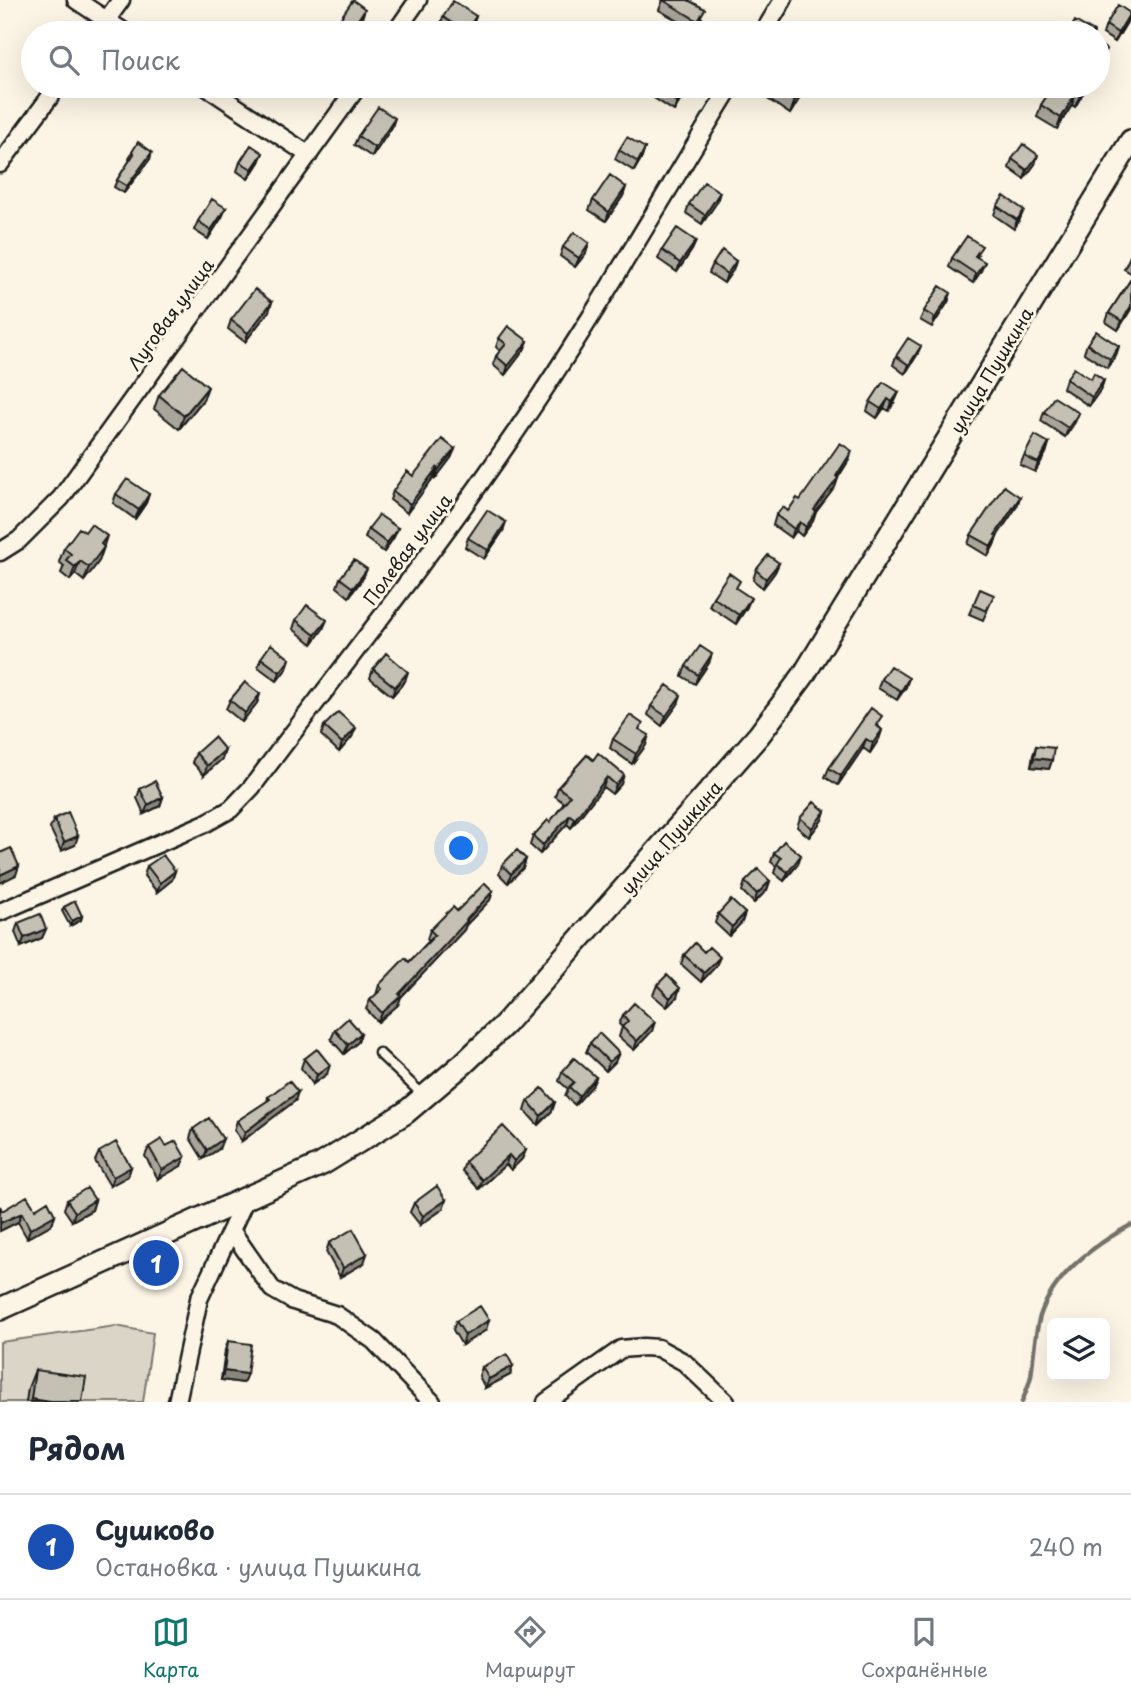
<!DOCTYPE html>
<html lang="ru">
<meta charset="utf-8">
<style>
body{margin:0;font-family:"Playpen Sans",sans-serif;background:#f2f2f3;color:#1f2937}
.controls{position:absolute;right:21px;bottom:21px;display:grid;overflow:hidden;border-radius:10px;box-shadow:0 7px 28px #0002}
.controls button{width:63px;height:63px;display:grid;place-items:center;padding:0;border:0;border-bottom:2px solid #e0e1e3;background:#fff;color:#1f2937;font:35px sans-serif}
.you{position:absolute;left:462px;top:849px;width:24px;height:24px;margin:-18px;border:5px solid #fff;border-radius:50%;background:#1a73e8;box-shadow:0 0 0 10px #1a73e833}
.badge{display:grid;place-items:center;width:46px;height:46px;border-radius:50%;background:#0f766e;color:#fff;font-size:23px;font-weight:700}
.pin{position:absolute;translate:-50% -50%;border:4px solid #fff;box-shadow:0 2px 7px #0006}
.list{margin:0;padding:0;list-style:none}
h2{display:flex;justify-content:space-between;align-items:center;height:91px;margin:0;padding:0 28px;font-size:30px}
h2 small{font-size:23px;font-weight:400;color:#747a83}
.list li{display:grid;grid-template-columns:46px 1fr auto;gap:21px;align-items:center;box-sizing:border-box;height:105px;padding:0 28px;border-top:2px solid #e0e1e3}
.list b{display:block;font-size:26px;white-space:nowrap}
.list p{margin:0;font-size:23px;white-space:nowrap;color:#747a83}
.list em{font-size:23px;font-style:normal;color:#747a83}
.icon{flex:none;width:38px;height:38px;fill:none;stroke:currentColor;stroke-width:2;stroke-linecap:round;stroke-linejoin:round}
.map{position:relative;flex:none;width:1131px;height:1402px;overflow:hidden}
.search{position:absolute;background:#fff;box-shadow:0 7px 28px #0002;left:21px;right:21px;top:21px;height:77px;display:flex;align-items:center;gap:18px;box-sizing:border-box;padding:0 24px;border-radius:38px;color:#747a83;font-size:26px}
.sheet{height:196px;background:#fff}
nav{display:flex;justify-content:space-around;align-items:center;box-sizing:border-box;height:98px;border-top:2px solid #e0e1e3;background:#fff;font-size:19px;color:#747a83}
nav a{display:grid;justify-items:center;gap:4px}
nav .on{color:#0f766e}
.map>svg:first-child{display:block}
.green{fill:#dbd5c8;stroke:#7c7872;stroke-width:2}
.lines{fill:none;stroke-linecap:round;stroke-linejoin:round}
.stream{stroke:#75726c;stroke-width:4.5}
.service-casing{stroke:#1c1c1c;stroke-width:13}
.minor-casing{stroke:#1c1c1c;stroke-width:21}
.secondary-casing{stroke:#1c1c1c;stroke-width:26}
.service{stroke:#fcf5e5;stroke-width:8}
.minor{stroke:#fcf5e5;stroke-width:16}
.secondary{stroke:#fcf5e5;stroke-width:21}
.wall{fill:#a9a59a;stroke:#1c1c1c;stroke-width:2}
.shaded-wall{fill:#89867d;stroke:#1c1c1c;stroke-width:2}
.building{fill:#c4c0b3;stroke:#1c1c1c;stroke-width:2}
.labels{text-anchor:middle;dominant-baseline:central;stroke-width:6;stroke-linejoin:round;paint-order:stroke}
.street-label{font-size:18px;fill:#1c1c1c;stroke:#fcf5e5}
</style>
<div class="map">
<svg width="1131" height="1402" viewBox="0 0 1131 1402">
<rect width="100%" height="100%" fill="#fcf5e5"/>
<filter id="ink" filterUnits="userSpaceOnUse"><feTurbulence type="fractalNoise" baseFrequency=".0143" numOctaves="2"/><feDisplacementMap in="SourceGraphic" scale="14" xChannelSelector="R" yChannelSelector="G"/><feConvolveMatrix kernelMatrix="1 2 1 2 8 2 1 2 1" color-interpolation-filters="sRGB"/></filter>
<g filter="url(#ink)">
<path class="green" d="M116,1326L153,1333L143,1402H0V1342Z"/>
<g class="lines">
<path class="stream" d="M1022,1402C1025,1394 1029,1385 1031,1376C1034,1356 1034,1336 1040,1316C1054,1274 1094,1245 1131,1225"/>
<g class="service-casing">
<path id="service" d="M379,1053L423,1095"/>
</g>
<g class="minor-casing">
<path id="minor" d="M76,0L126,33
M97,33L121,0
M395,33L418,0
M763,33L783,0
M205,86L309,155
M0,164L58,86
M0,552L19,540L61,498L358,86
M0,912L206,823L231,809L252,787C337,673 426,563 506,446C587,330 657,206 731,86
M231,1230L272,1289L293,1301L337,1315L374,1341L432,1402
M177,1402L199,1299L246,1198
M546,1402L621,1349L644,1347L658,1348L684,1362L726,1402"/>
</g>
<g class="secondary-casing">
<path id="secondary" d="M0,1309L322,1164L405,1113L464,1063L505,1024L759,735L803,676L1131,141"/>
</g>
<use href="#service" class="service"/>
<use href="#minor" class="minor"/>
<use href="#secondary" class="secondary"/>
</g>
<path class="wall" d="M663,0L702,18L698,26L693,29L659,10Z
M476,16L473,25L468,33H451L440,26L443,17Z
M362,18L352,33H345L337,28L340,19Z
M1127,22L1115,42L1103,34L1106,25Z
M689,86L674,111L654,98L657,89Z
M765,86H804L799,99L790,114L762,95Z
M1044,86H1087L1075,107L1072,105L1057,129L1037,117L1041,105L1050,92L1044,88Z
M392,127L372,157L354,145L358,136Z
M645,148L642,157L634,171L615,159L619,150Z
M132,152L150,159L124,193L114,187L117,180L130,160L129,159Z
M1012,159L1035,164L1024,179L1009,168Z
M240,162H259L248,179L237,171Z
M626,187L623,196L606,221L589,210L593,200Z
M717,202L702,224L686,213L689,204Z
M997,206L1020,219L1014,229L994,215Z
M226,208L222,217L208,239L194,230L198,221Z
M696,241L692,250L677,272L658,259L662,250Z
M589,243L586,253L575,267L560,256L563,247Z
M1131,254V273L1124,269Z
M978,255L977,257L981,271L973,283L949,267L952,258Z
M736,261L733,270L724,283L709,273L713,264Z
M1131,279V309L1118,330L1106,322L1109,313Z
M272,302L269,311L245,342L228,329L231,320Z
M948,302L932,327L920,320L924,311Z
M499,338L528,341L524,350L505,375L493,365L496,356L500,351L496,347Z
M1087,344L1119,346L1116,355L1107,368L1084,353Z
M917,355L905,374L893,365L896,356Z
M1066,379H1091L1104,380L1101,389L1089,406L1063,388Z
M899,392L895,401L889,411L884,408L877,418L867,411L870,402Z
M159,395L203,400L179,429L154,409Z
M1044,412L1075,422L1065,437L1041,421Z
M1049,443L1046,453L1035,472L1020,465L1024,456Z
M455,449L451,458L435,479L433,478L407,513L390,500L393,491L413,476Z
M849,460L838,478L835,487L816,512L813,521L802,536L796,531L791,538L773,525L776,515L788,511Z
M116,494H149L146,503L135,519L113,503Z
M1020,497L1017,506L997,536L994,545L988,556L968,544L971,535Z
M398,528L394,537L384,552L365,538L368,529Z
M503,531L484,559L465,547L468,538Z
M103,546L104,547L99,561L84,581L75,574L70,580L61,573L64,566L59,562L64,548Z
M779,563L775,572L763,588L753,580L756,570Z
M340,578H363L349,597L337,587Z
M737,589L747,607L736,624L709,606L713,597Z
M994,595L983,620L969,614L973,605Z
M296,620L323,629L312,644L293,629Z
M261,658L287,668L277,681L258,667Z
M709,663L695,684L682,676L686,666Z
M373,669L405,681L392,696L370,678Z
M881,679L906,687L897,700L878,688Z
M260,694L257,703L242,722L226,709L230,700Z
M678,704L662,726L648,715L651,706Z
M879,725L878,726L882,730L879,739L870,753L863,748L838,785L825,777L829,768Z
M324,726L352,737L339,752L321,735Z
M641,730L646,745L632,764L610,748L613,739Z
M1036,746L1052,760L1049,769L1031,767L1033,755Z
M225,750L222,759L204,775L192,762L196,753Z
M587,755L621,784L612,794L603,787L571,828L567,824L540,854L530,845L533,836L550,822L564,803L555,796L558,787Z
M140,789L163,797L160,806L144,814L137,798Z
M825,811L822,820L809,837L797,827L800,818Z
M54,819L75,845L61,851L50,828Z
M774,853L798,864L784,881L774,873L776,866L771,862Z
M526,859L523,868L508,883L499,874L502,865Z
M147,866L175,871L172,880L157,892L144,876Z
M770,881L767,890L754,903L742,891L745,882Z
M493,891L490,900L466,925L464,930L401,997L398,1005L378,1022L366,1009L370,1000L376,995L379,985L409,962L429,941L427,939L430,930L457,911Z
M64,907L82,916L81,920L70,926L62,911Z
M745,913L742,922L729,936L715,923L718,914Z
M18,923L46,929L42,938L21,947L15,932Z
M684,955L716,966L701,982L681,964Z
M657,985L677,997L667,1007L653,995Z
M623,1015L652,1031L634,1050L619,1037L622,1027L619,1024Z
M335,1030L361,1033L358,1042L344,1054L331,1039Z
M590,1043L615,1062L606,1071L586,1052Z
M304,1059L327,1074L313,1084L301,1068Z
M562,1072L596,1077L592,1086L575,1105L565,1096L568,1089L559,1081Z
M268,1097L295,1101L242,1141L234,1130L237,1121L267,1102Z
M528,1101L555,1102L552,1111L538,1125L525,1111Z
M193,1129L219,1149L203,1159L190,1138Z
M166,1146L181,1166L158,1179L145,1156L149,1147Z
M526,1150L522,1159L511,1170L506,1164L479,1189L462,1171L465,1162Z
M99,1152L131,1167L128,1176L110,1186L95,1161Z
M67,1200H95L92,1210L72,1221L64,1209Z
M414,1203L443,1209L420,1225L410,1212Z
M0,1206L2,1211L35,1209L55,1215L52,1224L27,1238L18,1222L0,1231Z
M329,1243L364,1263L340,1277L326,1252Z
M456,1321L486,1330L462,1345L453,1330Z
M228,1341L243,1383L221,1380L225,1350Z
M482,1367L510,1375L485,1388L479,1376Z
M35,1370L82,1402H26L28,1388Z"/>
<path class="shaded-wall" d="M365,9L362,18L351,33L353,27Z
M1130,13L1127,22L1115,42L1118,33Z
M476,16L473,25L468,33H466Z
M1106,49L1102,60L1098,67V63Z
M687,86H689L674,111L677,102Z
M804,86L799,99L790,114L795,100Z
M1085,86H1087L1075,107L1080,95Z
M1076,93L1072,105L1057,129L1061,118Z
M395,118L392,127L372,157L375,148Z
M645,148L642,157L634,171L638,162Z
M152,152L150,159L124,193L127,186Z
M263,153L259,162L248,179L252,169Z
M1038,155L1035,164L1024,179L1027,170Z
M626,187L623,196L606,221L609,212Z
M720,192L717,202L702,224L705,215Z
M226,208L222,217L208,239L211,230Z
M1024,210L1020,219L1014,229L1017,220Z
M696,241L692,250L677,272L680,263Z
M589,243L586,253L575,267L579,258Z
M736,261L733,270L724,283L727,274Z
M985,262L981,271L973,283L976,274Z
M951,293L948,302L932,327L935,318Z
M272,302L269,311L245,342L248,333Z
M1131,306V309L1118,330L1122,321Z
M528,341L524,350L505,375L508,366Z
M921,346L917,355L905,374L909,365Z
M1119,346L1116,355L1107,368L1110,359Z
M1104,380L1101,389L1089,406L1092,397Z
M208,387L203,400L179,429L184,416Z
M899,392L895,401L889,411L892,402Z
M888,399L884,408L877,418L881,409Z
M1079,413L1075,422L1065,437L1068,428Z
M1049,443L1046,453L1035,472L1038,463Z
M455,449L451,458L435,479L438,470Z
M852,451L849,460L835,481L838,478L835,487L810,520L814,510Z
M437,468L433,478L407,513L410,504Z
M149,494L146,503L135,519L139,510Z
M1020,497L1017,506L992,544L995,535Z
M816,512L813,521L802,536L806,527Z
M506,522L503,531L484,559L488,550Z
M800,522L796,531L791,538L794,529Z
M398,528L394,537L384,552L387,543Z
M107,536L99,561L84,581L89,567L101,544Z
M997,536L994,545L988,556L991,546Z
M80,561L75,574L70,580L75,567Z
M779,563L775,572L763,588L766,579Z
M367,569L363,578L349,597L353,588Z
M751,598L747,607L736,624L739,615Z
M327,620L323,629L312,644L315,635Z
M712,654L709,663L695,684L698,675Z
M290,659L287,668L277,681L280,672Z
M408,672L405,681L392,696L395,687Z
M909,678L906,687L897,700L901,691Z
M260,694L257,703L242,722L245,713Z
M681,695L678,704L662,726L666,716Z
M356,728L352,737L339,752L342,743Z
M882,730L879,739L870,753L873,743Z
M649,735L646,745L632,764L636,754Z
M866,739L863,748L838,785L841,776Z
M225,750L222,759L204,775L207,766Z
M1034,758L1052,760L1049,769L1031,767Z
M624,775L621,784L612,794L616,785Z
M607,777L603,787L571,828L575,819Z
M163,797L160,806L144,814L148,805Z
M825,811L822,820L809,837L812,828Z
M570,815L567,824L540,854L543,845Z
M78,836L75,845L61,851L64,842Z
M801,855L798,864L784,881L788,872Z
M526,859L523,868L508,883L511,874Z
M19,866L16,875L0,883V875Z
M175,871L172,880L157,892L160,883Z
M770,881L767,890L754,903L757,894Z
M493,891L490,900L466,925L464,930L401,997L398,1005L378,1022L382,1013L399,994Z
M745,913L742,922L729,936L732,927Z
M82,916L81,920L70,926L72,921Z
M46,929L42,938L21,947L24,938Z
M720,957L716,966L701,982L704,973Z
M680,988L677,997L667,1007L670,998Z
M655,1022L652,1031L634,1050L637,1041Z
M361,1033L358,1042L344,1054L348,1045Z
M619,1053L615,1062L606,1071L609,1062Z
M330,1065L327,1074L313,1084L317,1075Z
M596,1077L592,1086L575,1105L579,1096Z
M298,1092L295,1101L242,1141L245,1132Z
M555,1102L552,1111L538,1125L541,1116Z
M223,1139L219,1149L203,1159L207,1150Z
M526,1150L522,1159L511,1170L514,1161Z
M509,1155L506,1164L479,1189L482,1180Z
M185,1157L181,1166L158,1179L162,1170Z
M131,1167L128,1176L110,1186L113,1177Z
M95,1200L92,1210L72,1221L75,1212Z
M446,1200L443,1209L420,1225L423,1216Z
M22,1213L18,1222L0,1231V1223Z
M55,1215L52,1224L27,1238L30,1229Z
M367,1254L364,1263L340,1277L343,1268Z
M489,1320L486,1330L462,1345L465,1335Z
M513,1366L510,1375L485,1388L489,1379Z
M224,1371L247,1374L243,1383L221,1380Z
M31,1399L51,1402H30Z"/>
<path class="building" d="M353,0L365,9L353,27L340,19Z
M663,0H688L705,9L698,21Z
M453,1L476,16L466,32L443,17Z
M1118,5L1130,13L1118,33L1106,25Z
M1075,21L1094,32V33H1068Z
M696,25L710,33H691Z
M1098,44L1106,49L1098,63Z
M659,86H687L677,102L657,89Z
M774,86H804L795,100Z
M1053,86H1085L1080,95L1076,93L1061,118L1041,105Z
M378,107L395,118L375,148L358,136Z
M627,137L645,148L638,162L619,150Z
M138,142L152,152L127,186L117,180L134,154L132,152Z
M1023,144L1038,155L1027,170L1012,159Z
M251,145L263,153L252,169L240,162Z
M610,175L626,187L609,212L593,200Z
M704,182L720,192L705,215L689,204Z
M1004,196L1024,210L1017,220L997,206Z
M212,199L226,208L211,230L198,221Z
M677,228L696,241L680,263L662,250Z
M574,232L589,243L579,258L563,247Z
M967,236L982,246L975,256L985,262L976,274L952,258Z
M722,250L736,261L727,274L713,264Z
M1131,279V306L1122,321L1109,313Z
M940,286L951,293L935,318L924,311Z
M255,289L272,302L248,333L231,320Z
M508,326L528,341L508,366L496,356L506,344L499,338Z
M1096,331L1119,346L1110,359L1087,344Z
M908,338L921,346L909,365L896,356Z
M183,366L208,387L184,416L159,395Z
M1074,368L1091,379L1094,373L1104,380L1092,397L1066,379Z
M883,382L899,392L892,402L888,399L881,409L870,402Z
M1054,397L1079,413L1068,428L1044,412Z
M1035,435L1049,443L1038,463L1024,456Z
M442,439L455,449L438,470L437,468L410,504L393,491L407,471L413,476Z
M840,443L852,451L836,476L838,478L814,510L816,512L806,527L800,522L794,529L776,515L783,507L788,511L797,498L800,500Z
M127,479L149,494L139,510L116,494Z
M1004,486L1020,497L995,535L997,536L991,546L971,535Z
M487,510L506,522L488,550L468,538Z
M379,515L398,528L387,543L368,529Z
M91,524L107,536L101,544L104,547L89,567L80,561L75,567L66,560L71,554L64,548L79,528L85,532Z
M768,555L779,563L766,579L756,570Z
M354,560L367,569L353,588L340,578Z
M729,573L740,581L736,588L751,598L739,615L713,597Z
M980,589L994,595L986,611L973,605Z
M307,605L327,620L315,635L296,620Z
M271,644L290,659L280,672L261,658Z
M700,646L712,654L698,675L686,666Z
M386,653L408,672L395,687L373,669Z
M890,666L909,678L901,691L881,679Z
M245,682L260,694L245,713L230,700Z
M667,685L681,695L666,716L651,706Z
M871,708L882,716L876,725L882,730L873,743L866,739L841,776L829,768Z
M338,712L356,728L342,743L324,726Z
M630,715L643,724L639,729L649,735L636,754L613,739Z
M214,737L225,750L207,766L196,753Z
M1036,746L1054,748L1052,760L1034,758Z
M598,753L624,775L616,785L607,777L575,819L570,815L543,845L533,836L548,820L550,822L570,796L558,787L587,755L593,760Z
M155,781L163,797L148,805L140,789Z
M814,802L825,811L812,828L800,818Z
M68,812L78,836L64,842L54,819Z
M784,841L801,855L788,872L777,864L781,858L774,853Z
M11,848L19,866L0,875V853Z
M517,850L526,859L511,874L502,865Z
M163,855L175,871L160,883L147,866Z
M758,869L770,881L757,894L745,882Z
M485,883L493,891L466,920L467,921L399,994L401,996L382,1013L370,1000L382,989L379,985L405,958L409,962L435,935L430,930L453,907L457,911Z
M731,900L745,913L732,927L718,914Z
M75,901L82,916L72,921L64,907Z
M40,914L46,929L24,938L18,923Z
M695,943L704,952L709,947L720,957L704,973L684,955Z
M667,975L680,988L670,998L657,985Z
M634,1003L655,1022L637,1041L622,1027L628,1021L623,1015Z
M348,1018L361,1033L348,1045L335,1030Z
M599,1033L619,1053L609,1062L590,1043Z
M317,1049L330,1065L317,1075L304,1059Z
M574,1058L596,1077L579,1096L569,1087L574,1082L562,1072Z
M289,1081L298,1092L245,1132L237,1121L270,1099L268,1097Z
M542,1088L555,1102L541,1116L528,1101Z
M209,1118L223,1139L207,1150L193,1129Z
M503,1126L526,1150L514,1161L509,1155L482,1180L465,1162Z
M162,1139L166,1146L176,1141L185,1157L162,1170L149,1147Z
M116,1142L131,1167L113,1177L99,1152Z
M437,1186L446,1200L423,1216L414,1203Z
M87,1188L95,1200L75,1212L67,1200Z
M27,1196L35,1209L48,1201L55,1215L30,1229L22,1213L0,1223V1206L2,1211Z
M353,1229L367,1254L343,1268L329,1243Z
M480,1306L489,1320L465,1335L456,1321Z
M228,1341L251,1344L247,1374L224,1371Z
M507,1354L513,1366L489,1379L482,1367Z
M35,1370L86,1377L82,1402H51L31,1399Z"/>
</g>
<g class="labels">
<g class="street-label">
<text transform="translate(170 314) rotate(-54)">Луговая улица</text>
<text transform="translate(991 370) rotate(-59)">улица Пушкина</text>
<text transform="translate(407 549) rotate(-53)">Полевая улица</text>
<text transform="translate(671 837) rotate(-49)">улица Пушкина</text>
</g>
</g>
</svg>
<div class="controls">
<button><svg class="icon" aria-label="layers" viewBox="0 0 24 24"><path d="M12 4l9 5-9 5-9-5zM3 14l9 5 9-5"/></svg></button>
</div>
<div class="you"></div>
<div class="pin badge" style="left:156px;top:1263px;background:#1a4fb4">1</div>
<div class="search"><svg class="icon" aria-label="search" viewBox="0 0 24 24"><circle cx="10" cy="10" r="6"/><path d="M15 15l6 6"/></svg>Поиск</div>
</div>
<section class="sheet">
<h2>Рядом<small></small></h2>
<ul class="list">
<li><span class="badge" style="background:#1a4fb4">1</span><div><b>Сушково</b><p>Остановка · улица Пушкина</p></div><em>240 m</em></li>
</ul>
</section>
<nav>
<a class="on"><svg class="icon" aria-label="map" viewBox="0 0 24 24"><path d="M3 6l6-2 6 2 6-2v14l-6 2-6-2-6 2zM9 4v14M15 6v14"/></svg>Карта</a>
<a><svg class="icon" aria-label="directions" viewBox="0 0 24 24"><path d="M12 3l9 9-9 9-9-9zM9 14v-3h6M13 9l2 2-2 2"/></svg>Маршрут</a>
<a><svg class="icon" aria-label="saved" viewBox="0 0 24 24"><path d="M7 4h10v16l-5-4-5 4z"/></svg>Сохранённые</a>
</nav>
